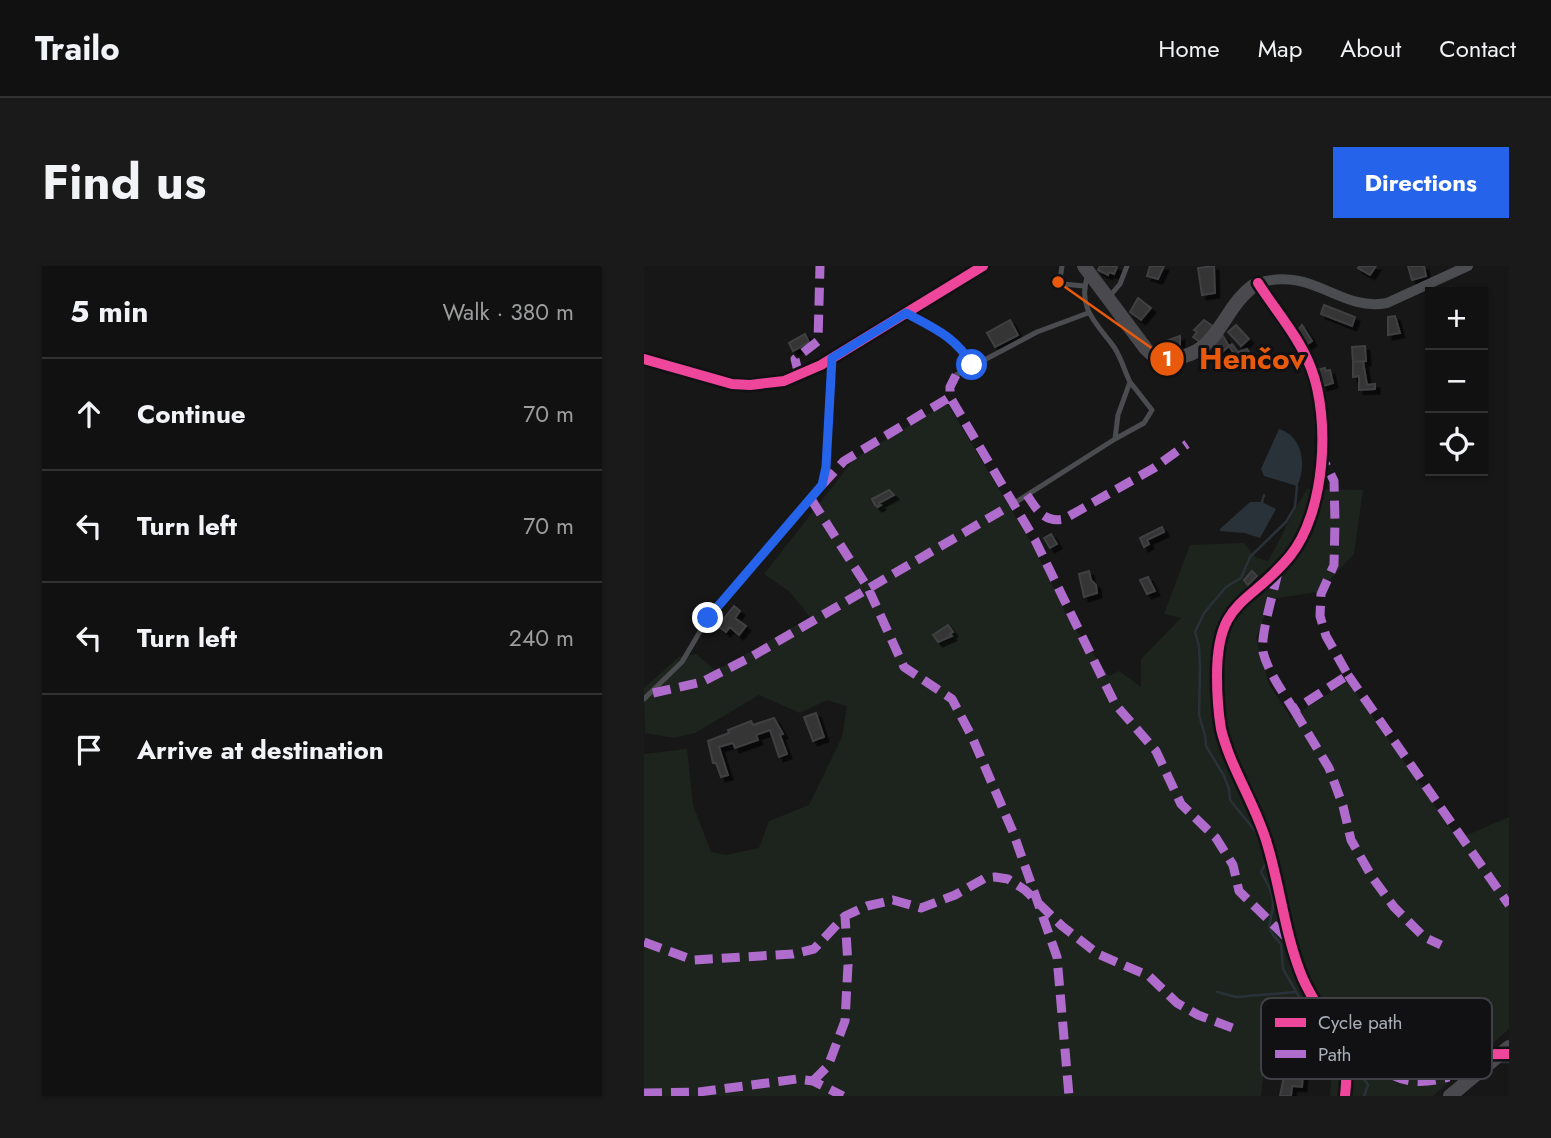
<!DOCTYPE html>
<meta charset="utf-8">
<style>
body{margin:0;font-family:Jost,sans-serif;background:#1a1a1a;color:#f1f3f6}
.controls{position:absolute;right:21px;top:21px;display:grid;overflow:hidden;border-radius:0px;box-shadow:0 2px 5px #0004}
.controls button{width:63px;height:63px;display:grid;place-items:center;padding:0;border:0;border-bottom:2px solid #303131;background:#111;color:#f1f3f6;font:35px sans-serif}
.stop{position:absolute;width:21px;height:21px;margin:-16px;border:5px solid #2563eb;border-radius:50%;background:#fff}
.stop.end{background:#2563eb;border-color:#fff;box-shadow:0 2px 7px #0008}
.list{margin:0;padding:0;list-style:none}
h2{display:flex;justify-content:space-between;align-items:center;height:91px;margin:0;padding:0 28px;font-size:30px}
h2 small{font-size:23px;font-weight:400;color:#9c9d9f}
.list li{display:grid;grid-template-columns:46px 1fr auto;gap:21px;align-items:center;box-sizing:border-box;height:112px;padding:0 28px;border-top:2px solid #303131}
.list b{display:block;font-size:26px;white-space:nowrap}
.list em{font-size:23px;font-style:normal;color:#9c9d9f}
.icon{flex:none;width:38px;height:38px;fill:none;stroke:currentColor;stroke-width:2;stroke-linecap:round;stroke-linejoin:round}
.map{position:relative;flex:none;width:865px;height:830px;overflow:hidden;border-radius:0px}
header{display:flex;align-items:center;gap:42px;box-sizing:border-box;height:98px;padding:0 35px;background:#111;border-bottom:2px solid #303131}
header strong{font-size:33px}
nav{display:flex;gap:38px;margin-inline-start:auto;font-size:24px}
.intro{display:flex;align-items:center;justify-content:space-between;box-sizing:border-box;height:168px;padding:0 42px}
h1{margin:0;font-size:49px}
.button{padding:18px 32px;border-radius:0px;background:#2563eb;color:#fff;font-size:24px;font-weight:700}
main{display:flex;gap:42px;padding:0 42px}
aside{flex:1;background:#111;border-radius:0px;box-shadow:0 2px 5px #0004}
.map>svg:first-child{display:block}
.green{fill:#1d241e}
.water{fill:#2a3239}
.lines{fill:none;stroke-linecap:round;stroke-linejoin:round}
.stream{stroke:#2a3239;stroke-width:2.5}
.building{fill:#353536;stroke:#3f4043;stroke-width:2;filter:url(#shadow)}
.lane{stroke:#4b4c50;stroke-width:5}
.street{stroke:#4b4c50;stroke-width:10}
.secondary{stroke:#4a4a4e;stroke-width:14}
.quiet{stroke:#b06ccc;stroke-width:9;stroke-dasharray:18 9;stroke-linecap:butt}
.cycleway-casing{stroke:#111113;stroke-width:15}
.cycleway{stroke:#ed469a;stroke-width:10}
.route{stroke:#2563eb;stroke-width:9}
.key{fill:#111113;stroke:#3e4045;stroke-width:2}
.key-label{font-size:19px;fill:#a8adb8}
.leader{fill:none;stroke:#e8590c;stroke-width:2.5}
.callout-dot{fill:#e8590c;stroke:#111113;stroke-width:2.5}
.mark-label{font-size:21px;text-anchor:middle;font-weight:bold;fill:#fff}
.callout-label{font-size:30px;text-anchor:middle;font-weight:bold;fill:#e8590c;stroke:#111113;stroke-width:6;stroke-linejoin:round;paint-order:stroke}
</style>
<header>
<strong>Trailo</strong>
<nav><a>Home</a><a>Map</a><a>About</a><a>Contact</a></nav>
</header>
<div class="intro"><h1>Find us</h1><a class="button">Directions</a></div>
<main>
<aside>
<h2>5 min<small>Walk · 380 m</small></h2>
<ul class="list">
<li><svg class="icon" aria-label="ahead" viewBox="0 0 24 24"><path d="M12 20V5M6 11l6-6 6 6"/></svg><div><b>Continue</b></div><em>70 m</em></li>
<li><svg class="icon" aria-label="left" viewBox="0 0 24 24"><path d="M17 20v-9H6M10 6l-5 5 5 5"/></svg><div><b>Turn left</b></div><em>70 m</em></li>
<li><svg class="icon" aria-label="left" viewBox="0 0 24 24"><path d="M17 20v-9H6M10 6l-5 5 5 5"/></svg><div><b>Turn left</b></div><em>240 m</em></li>
<li><svg class="icon" aria-label="arrive" viewBox="0 0 24 24"><path d="M6 21V4h12l-3 4 3 4H6"/></svg><div><b>Arrive at destination</b></div></li>
</ul>
</aside>
<div class="map">
<svg width="865" height="830" viewBox="0 0 865 830">
<defs>
<filter id="shadow"><feDropShadow dx="4.5" dy="4.5" stdDeviation="0" flood-color="#0009"/></filter>
</defs>
<rect width="100%" height="100%" fill="#171717"/>
<path class="green" d="M303,137L388,278L425,354L465,410L475,405L497,421V393L537,352L520,348L546,279L600,277L611,291L624,295C638,271 648,246 663,223L719,224L710,288L674,326L627,333L612,372L625,418L647,452L704,415L814,573L865,551V763L789,830H686L689,790L622,784L617,830H0V488L43,483L49,539L67,586L82,589L115,582L125,555L165,539L198,471L203,440L183,434L156,447L115,429L51,467L30,472L1,467L0,422L35,391L52,388L71,404L87,397L166,351L146,326L120,308L211,192Z"/>
<path class="water" d="M635,163C659,170 663,200 653,220L620,210L617,203Z
M606,236H618L632,243L616,272L601,267L576,265V263Z"/>
<g class="lines">
<path class="stream" d="M618,236L620,229
M612,566L586,534L585,523L580,510L562,480L561,469L555,449L556,403L555,380L551,366L560,347L582,321L597,312L606,291L642,256L651,241L653,220
M622,597L617,606C622,615 629,626 629,637C629,658 617,658 637,678L639,703L671,758L682,768
M573,726L592,731L652,726
M743,795L758,794L787,798L830,792
M858,796H865
M708,803L715,806L724,819L720,830"/>
</g>
<path class="building" d="M456,0H471L473,1L470,8L465,6L464,9L454,4Z
M506,0H520L514,13L503,10Z
M570,0L571,27L558,29L554,2Z
M715,0H732L726,9L714,2Z
M764,0H780L782,10L768,14Z
M494,32L507,42L497,54L486,46Z
M680,39L711,51L708,60L677,48Z
M751,50L756,67L744,69V51Z
M366,54L374,69L351,81L343,67Z
M560,54L570,61L559,78L549,71L553,66L550,64Z
M592,59L605,73L597,80L584,66Z
M658,59L668,75L662,79L653,65Z
M161,68L165,76L149,85L145,77Z
M536,70V82L525,85L522,75Z
M579,70L585,80L576,88L572,86L569,80Z
M588,78L594,86L603,83L608,90L596,97L585,80Z
M721,80L722,95L709,96L708,81Z
M719,95L723,119L731,118V123L715,124V110L709,111V96Z
M681,102L682,105L686,104L689,117L679,120L673,104Z
M245,224L250,229L235,237L237,239L234,241L231,239L228,233Z
M518,261L520,266L503,274L505,278L500,281L496,272Z
M407,268L413,278L406,282L400,272Z
M445,305L447,314L452,319L453,327L440,331L435,308Z
M608,305L613,310L604,319L600,314Z
M504,311L511,325L503,328L496,314Z
M90,340L96,345L91,352L102,360L95,369L86,361L82,366L74,360Z
M304,359L309,366L306,368L308,370L294,376L289,369Z
M172,447L180,471L169,475L160,451Z
M130,452L139,468L136,469L143,488L135,491L126,464L112,469L114,474L91,482L89,477L75,481L84,509L77,511L72,497H69L64,475L85,467L84,464L107,455L109,459Z
M641,805L659,807L658,821L648,820L647,830H636Z"/>
<g class="lines">
<path class="lane" d="M418,0L416,13L419,18L440,20
M465,31L476,18L483,0
M264,48C291,63 312,71 328,99
M312,109L393,66L444,47
M471,173L500,157L508,144L486,116
M369,238L471,173L474,149L486,116C480,104 476,87 467,77C450,55 433,39 444,9
M0,433L38,396L64,352L178,219L182,201L187,96"/>
<path class="street" d="M614,17C670,0 695,46 743,37L824,0"/>
<path class="secondary" d="M440,0L502,83C509,91 517,93 527,92C577,90 577,39 614,17C632,45 655,71 667,102C687,154 681,247 646,290C605,340 573,332 573,410C573,428 574,445 577,463C587,504 613,540 624,581C637,625 641,670 659,713C671,740 692,765 700,793C704,805 702,818 701,830
M0,93L88,118L106,119L140,115L177,99L339,0
M806,830L865,781"/>
<path class="quiet" d="M155,109L151,93L174,75L176,0
M312,109L306,121V131L391,274L471,438L512,485L537,538L572,572L589,599L595,625L644,673
M178,219L200,195L306,131
M383,229C393,244 400,257 420,253L510,202L543,178
M167,233L224,322L260,401L308,433L328,471L369,566L413,691L425,830
M634,306C630,325 616,370 619,386C624,406 639,426 650,444L704,409L682,370L676,350L677,328L690,299L691,256L690,215L680,195
M704,409L865,639
M9,427L58,416L107,391L369,238
M650,444L685,502L699,540L707,574L728,611L750,641L780,671L797,679
M0,676L49,694L149,688L170,683L201,650L223,640L249,634L277,642L311,629L341,612L351,611L364,613L381,624L418,660L454,688L505,710L533,737L554,749L594,764
M726,793C749,816 773,820 805,811
M169,815L184,800L201,755L204,699L201,650
M0,827L55,826L153,813L169,815L199,830"/>
<g class="cycleway-casing">
<path id="cycleway" d="M614,17C632,45 655,71 667,102C687,154 681,247 646,290C605,340 573,332 573,410C573,428 574,445 577,463C587,504 613,540 624,581C637,625 641,670 659,713C671,740 692,765 700,793C704,805 702,818 701,830
M0,93L88,118L106,119L140,115L177,99L339,0
M700,793H726L735,785L766,789L865,788"/>
</g>
<use href="#cycleway" class="cycleway"/>
</g>
<g class="lines">
<path class="route" d="M64,352L178,219L182,201L188,92L262,47C290,62 312,71 328,99"/>
</g>
<rect x="617" y="732" width="231" height="81" rx="10" class="key"/>
<rect x="631" y="752" width="31" height="9" fill="#ed469a"/>
<rect x="631" y="784" width="31" height="8" fill="#b06ccc"/>
<g class="key-label">
<text x="674" y="763">Cycle path</text>
<text x="674" y="795">Path</text>
</g>
<path class="leader" d="M414 16L523 93"/>
<g class="callout-dot">
<circle cx="414" cy="16" r="7"/>
<circle cx="523" cy="93" r="18"/>
</g>
<g class="mark-label">
<text x="523" y="100">1</text>
</g>
<g class="callout-label">
<text x="608" y="103">Henčov</text>
</g>
</svg>
<div class="controls">
<button>+</button>
<button>−</button>
<button><svg class="icon" aria-label="locate" viewBox="0 0 24 24"><circle cx="12" cy="12" r="6"/><path d="M12 2v4M12 18v4M2 12h4M18 12h4"/></svg></button>
</div>
<div class="stop" style="left:328px;top:99px"></div>
<div class="stop end" style="left:64px;top:352px"></div>
</div>
</main>
